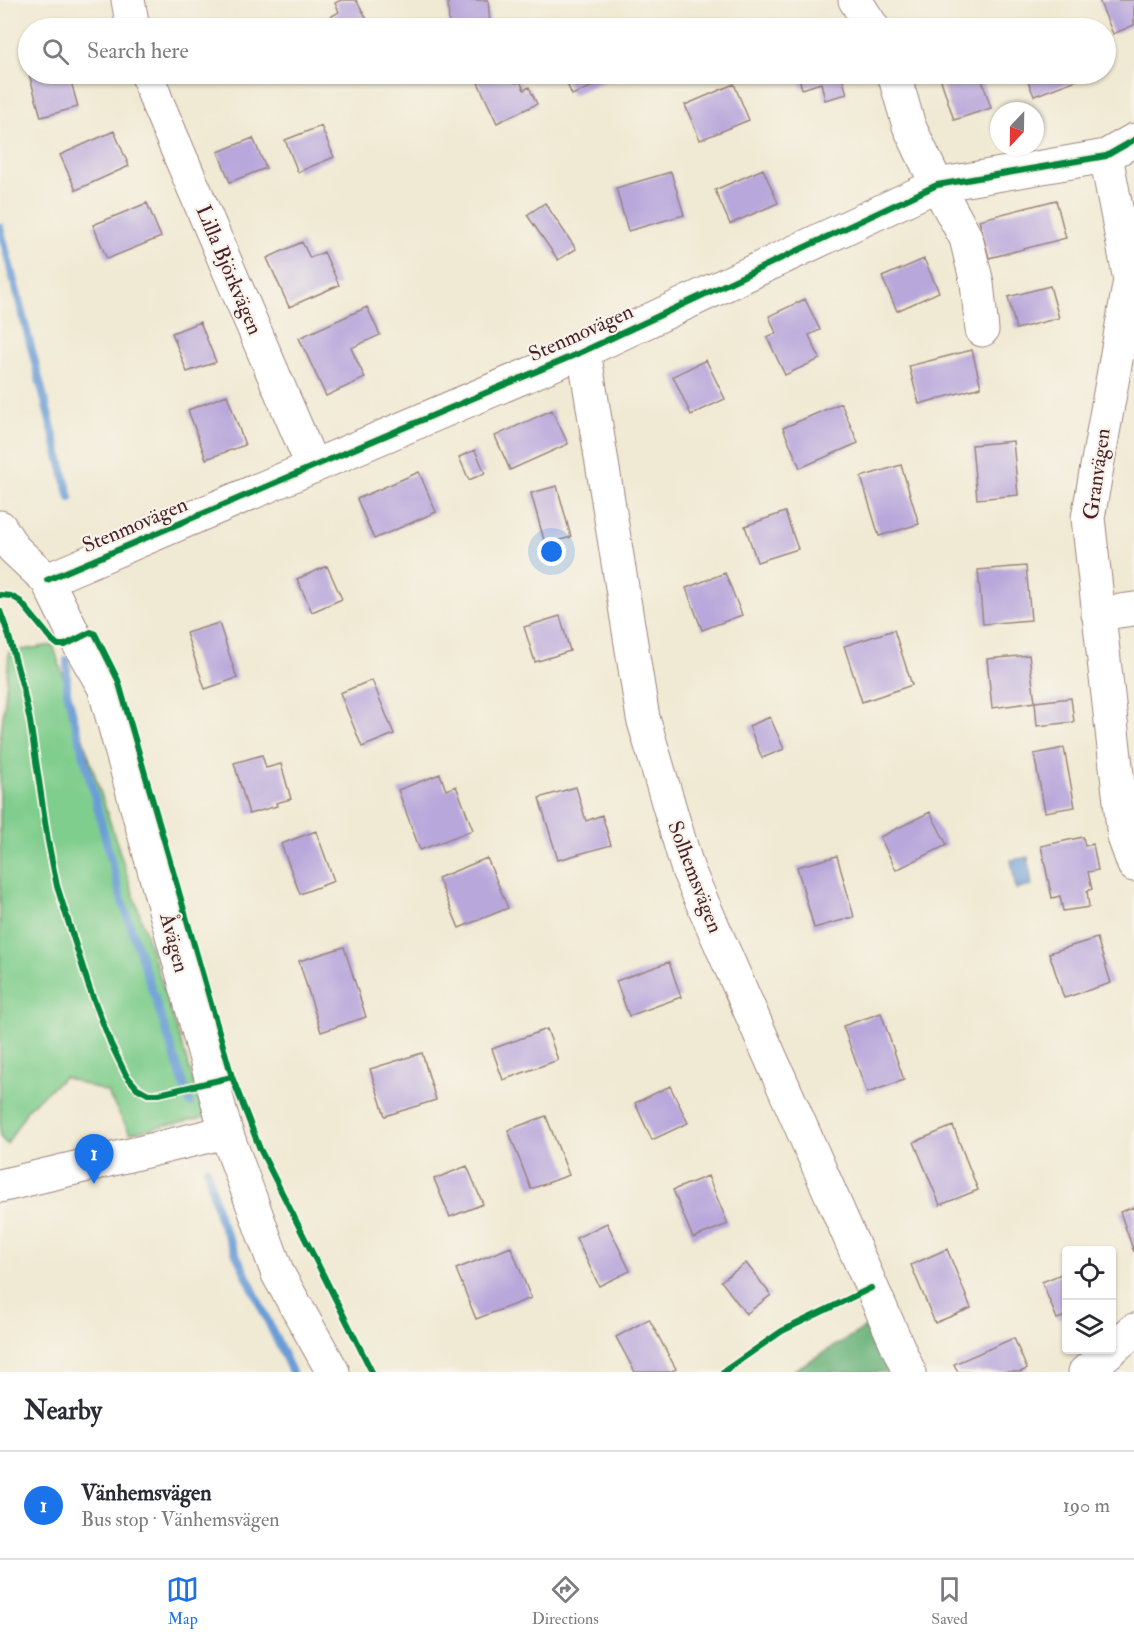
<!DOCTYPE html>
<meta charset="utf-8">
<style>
body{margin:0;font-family:"IM FELL Double Pica",serif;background:#f7f7f7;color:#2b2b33}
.controls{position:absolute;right:18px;bottom:18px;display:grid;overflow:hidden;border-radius:6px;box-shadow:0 2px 4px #0004}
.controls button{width:54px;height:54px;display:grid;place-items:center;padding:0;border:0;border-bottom:2px solid #e1e1e2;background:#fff;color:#2b2b33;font:30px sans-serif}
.compass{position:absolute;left:990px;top:102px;width:54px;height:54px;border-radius:50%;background:#fff;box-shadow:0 2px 4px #0004;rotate:202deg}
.you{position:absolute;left:552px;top:552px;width:21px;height:21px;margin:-15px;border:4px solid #fff;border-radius:50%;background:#1a73e8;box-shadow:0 0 0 9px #1a73e833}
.badge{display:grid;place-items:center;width:39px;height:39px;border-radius:50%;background:#1a73e8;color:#fff;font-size:20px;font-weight:700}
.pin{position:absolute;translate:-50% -50px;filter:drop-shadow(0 2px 3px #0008)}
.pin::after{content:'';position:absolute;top:32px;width:21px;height:18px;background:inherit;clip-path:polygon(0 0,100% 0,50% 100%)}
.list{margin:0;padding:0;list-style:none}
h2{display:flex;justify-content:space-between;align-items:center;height:78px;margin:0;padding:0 24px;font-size:26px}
h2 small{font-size:20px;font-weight:400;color:#7c7c81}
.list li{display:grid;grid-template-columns:39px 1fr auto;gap:18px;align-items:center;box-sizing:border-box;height:108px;padding:0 24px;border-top:2px solid #e1e1e2}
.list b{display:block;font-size:22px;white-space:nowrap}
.list p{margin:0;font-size:20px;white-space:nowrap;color:#7c7c81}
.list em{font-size:20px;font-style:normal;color:#7c7c81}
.icon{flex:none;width:33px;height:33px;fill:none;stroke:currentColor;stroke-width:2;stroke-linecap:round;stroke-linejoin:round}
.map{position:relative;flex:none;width:1134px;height:1372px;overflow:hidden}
.search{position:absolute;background:#fff;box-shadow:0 2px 4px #0004;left:18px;right:18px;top:18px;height:66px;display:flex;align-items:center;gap:15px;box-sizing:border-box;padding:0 21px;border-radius:33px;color:#7c7c81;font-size:22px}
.sheet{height:186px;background:#fff}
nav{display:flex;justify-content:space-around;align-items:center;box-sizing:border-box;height:84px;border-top:2px solid #e1e1e2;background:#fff;font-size:16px;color:#7c7c81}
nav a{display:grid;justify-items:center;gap:3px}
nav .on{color:#1a73e8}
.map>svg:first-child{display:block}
.green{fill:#80ce8d;stroke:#65765c;stroke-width:1.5}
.forest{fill:#68b178;stroke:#596852;stroke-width:1.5}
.water{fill:#6a9dd5;stroke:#5a5e80;stroke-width:1.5}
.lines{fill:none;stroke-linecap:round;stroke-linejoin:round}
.stream{stroke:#6a9dd5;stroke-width:8}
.building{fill:#b8a7db}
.minor-casing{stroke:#9d847f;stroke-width:35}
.minor{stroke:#fff;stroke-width:33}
.cycleway-casing{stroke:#f7f3e8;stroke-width:10}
.cycleway{stroke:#00873e;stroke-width:6}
.labels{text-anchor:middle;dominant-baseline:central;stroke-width:4.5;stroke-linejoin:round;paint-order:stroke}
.street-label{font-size:21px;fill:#4a1f2b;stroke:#f7f3e8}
</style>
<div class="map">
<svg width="1134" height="1372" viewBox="0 0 1134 1372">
<rect width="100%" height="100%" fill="#f7f3e8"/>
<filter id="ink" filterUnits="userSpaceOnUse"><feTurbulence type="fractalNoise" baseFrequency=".0167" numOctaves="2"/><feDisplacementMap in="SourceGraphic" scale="12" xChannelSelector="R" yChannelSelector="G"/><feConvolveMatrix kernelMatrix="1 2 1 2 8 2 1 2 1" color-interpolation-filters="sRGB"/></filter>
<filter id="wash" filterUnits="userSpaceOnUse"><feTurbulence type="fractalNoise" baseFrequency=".008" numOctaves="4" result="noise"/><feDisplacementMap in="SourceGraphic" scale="24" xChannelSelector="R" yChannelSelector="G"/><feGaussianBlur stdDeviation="1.35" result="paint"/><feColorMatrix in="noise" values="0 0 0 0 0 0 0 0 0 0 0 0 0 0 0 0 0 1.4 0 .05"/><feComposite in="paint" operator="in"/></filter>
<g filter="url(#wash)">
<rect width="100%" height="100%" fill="#f0e9d3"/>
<path class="green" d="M53,645L205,1117L130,1133L107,1092L64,1077L29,1107L7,1144L0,1137V742L5,700L9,652Z"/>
<path class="forest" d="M871,1324L894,1372H791Z"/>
<path class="water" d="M1028,857L1032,886L1016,889L1011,860Z"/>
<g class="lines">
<path class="stream" d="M0,227L70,498
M67,660V692L121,898L190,1103
M207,1169L219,1218L292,1372"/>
</g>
<g id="blocks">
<path class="building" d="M341,0H356L372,28H317L315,26L339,12L335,3Z
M448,0H488L490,24L449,27Z
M1099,0H1134V25L1113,34Z
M29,74H69L78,107L41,117Z
M474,74H511L516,83L520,81L524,90L529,87L537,104L497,123Z
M563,74H621L572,95Z
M798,74H841L847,94L825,100L821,83L802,89Z
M939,74H980L991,108L954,120Z
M1025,74H1077L1079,79L1034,96Z
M734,84L749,120L700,140L685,105Z
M321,126L334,157L298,172L285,140Z
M114,131L129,166L76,190L60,155Z
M253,138L266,168L230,182L218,152Z
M763,169L778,203L730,224L715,190Z
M671,172L684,215L628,231L616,188Z
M1056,200L1066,238L989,258L979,220Z
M147,203L161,237L107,259L93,225Z
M545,203L576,249L558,260L527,215Z
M302,242L310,258L324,252L339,285L289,307L267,258Z
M924,259L939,292L897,311L882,277Z
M1050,286L1059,318L1016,329L1008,297Z
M805,299L820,330L809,335L820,359L785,375L767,337L776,333L769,316Z
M367,307L380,335L351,348L365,378L326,396L299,338Z
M200,322L216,362L187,372L172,333Z
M972,350L981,387L919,404L909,366Z
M706,360L725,399L691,415L673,376Z
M227,395L245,445L206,459L188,410Z
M841,403L858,443L800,468L783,428Z
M552,410L568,444L510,470L495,436Z
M1013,441L1018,495L977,499L972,445Z
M475,450L485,473L469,480L459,457Z
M901,465L919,524L879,536L861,477Z
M419,472L436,512L374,539L357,499Z
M557,486L571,537L545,544L531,493Z
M785,512L798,549L757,562L745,526Z
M327,566L342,599L312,612L297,579Z
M1026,566L1031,620L983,624L978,570Z
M725,573L742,615L702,630L686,588Z
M560,616L570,651L535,662L524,627Z
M219,623L237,678L205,689L186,633Z
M894,630L912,685L862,702L844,646Z
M1029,655L1035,702L992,708L987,659Z
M372,680L394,734L362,747L340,693Z
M1071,698L1074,722L1037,726L1035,702Z
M770,717L784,749L762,758L749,726Z
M1064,748L1075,807L1045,812L1034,754Z
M262,755L266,768L281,764L291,799L276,803L277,806L249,814L234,763Z
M440,774L446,790L456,786L473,830L420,850L398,790Z
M576,787L586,821L602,815L611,845L558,860L539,798Z
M930,812L947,845L896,870L880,837Z
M316,831L334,881L300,894L281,844Z
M1083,837L1085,846L1093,844L1098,870L1088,872L1092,889L1087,891L1089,907L1063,911L1060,896L1052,898L1041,846Z
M837,856L854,917L814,928L797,867Z
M487,858L508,908L459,928L438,878Z
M1097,938L1111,983L1064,998L1049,953Z
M344,947L366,1017L321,1032L299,961Z
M669,962L681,997L629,1016L616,981Z
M881,1013L904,1080L867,1093L843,1026Z
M547,1029L558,1060L503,1080L492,1049Z
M422,1053L436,1100L385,1116L370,1069Z
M670,1086L688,1123L652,1140L635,1103Z
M546,1116L569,1175L531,1189L508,1130Z
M953,1126L978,1190L940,1205L914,1142Z
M467,1166L483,1204L450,1217L434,1179Z
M708,1176L728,1224L693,1238L673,1190Z
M1134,1207V1252L1120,1212Z
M607,1223L630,1271L599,1286L576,1238Z
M511,1247L531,1298L476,1319L456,1269Z
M947,1249L971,1308L935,1323L911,1265Z
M746,1263L771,1295L746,1314L721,1281Z
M1066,1272V1316L1057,1319L1042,1282Z
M649,1319L676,1369L670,1372H635L616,1337Z
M1014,1338L1027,1369L1020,1372H958L954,1364Z"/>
</g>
</g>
<g filter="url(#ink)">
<use href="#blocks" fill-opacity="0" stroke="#9d847f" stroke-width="1.5"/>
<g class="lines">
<g class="minor-casing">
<path id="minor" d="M128,0L133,28
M855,0L873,28
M147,74L157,102L313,467
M894,74L909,126L937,185L966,238L977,283L982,330
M1106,156L1130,280L1088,518L1124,837L1134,865
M584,351L643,718L688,870L909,1372
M0,527L13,548L47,580L76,639L104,687L226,1132L278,1274L333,1372
M47,580L584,351L937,185L1106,156L1134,140
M1098,614L1134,609
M0,1186L226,1132
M1112,1349L1134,1330
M1085,1372L1111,1350"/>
</g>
<use href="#minor" class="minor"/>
<g class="cycleway-casing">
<path id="cycleway" d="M47,580L584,351L937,185L1106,156L1134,140
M0,595L11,596L20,601L52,640L58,645H65L91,632L95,634L118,680L232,1077L260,1149L372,1372
M0,611L8,633L23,688L30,721L48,841L57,886L89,987L111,1044L126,1075L137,1088L148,1094H159L232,1077
M723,1372L782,1331L871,1288"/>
</g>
<use href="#cycleway" class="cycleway"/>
</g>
</g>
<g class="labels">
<g class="street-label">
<text transform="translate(229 270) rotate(67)">Lilla Björkvägen</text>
<text transform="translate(581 333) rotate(-24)">Stenmovägen</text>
<text transform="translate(1097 474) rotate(-82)">Granvägen</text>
<text transform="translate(135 525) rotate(-23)">Stenmovägen</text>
<text transform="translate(695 877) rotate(69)">Solhemsvägen</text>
<text transform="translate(174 943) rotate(75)">Åvägen</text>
</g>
</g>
</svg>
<div class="controls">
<button><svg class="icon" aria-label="locate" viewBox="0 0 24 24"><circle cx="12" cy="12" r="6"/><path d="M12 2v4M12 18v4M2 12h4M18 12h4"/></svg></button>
<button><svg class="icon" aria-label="layers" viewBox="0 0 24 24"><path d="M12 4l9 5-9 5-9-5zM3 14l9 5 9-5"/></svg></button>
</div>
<svg class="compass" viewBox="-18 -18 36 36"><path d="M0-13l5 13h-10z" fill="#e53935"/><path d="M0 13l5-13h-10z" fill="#7c7c81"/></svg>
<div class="you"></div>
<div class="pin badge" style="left:94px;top:1184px">1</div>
<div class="search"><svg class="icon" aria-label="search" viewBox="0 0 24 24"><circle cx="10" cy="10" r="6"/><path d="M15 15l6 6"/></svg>Search here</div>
</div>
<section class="sheet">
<h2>Nearby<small></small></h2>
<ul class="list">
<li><span class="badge">1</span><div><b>Vänhemsvägen</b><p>Bus stop · Vänhemsvägen</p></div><em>190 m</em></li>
</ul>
</section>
<nav>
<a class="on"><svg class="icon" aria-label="map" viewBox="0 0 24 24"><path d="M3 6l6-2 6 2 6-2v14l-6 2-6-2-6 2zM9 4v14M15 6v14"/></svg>Map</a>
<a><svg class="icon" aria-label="directions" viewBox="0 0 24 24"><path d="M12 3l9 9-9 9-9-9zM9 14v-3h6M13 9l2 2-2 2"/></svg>Directions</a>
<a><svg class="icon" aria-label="saved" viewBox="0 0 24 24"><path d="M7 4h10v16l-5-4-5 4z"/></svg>Saved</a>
</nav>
